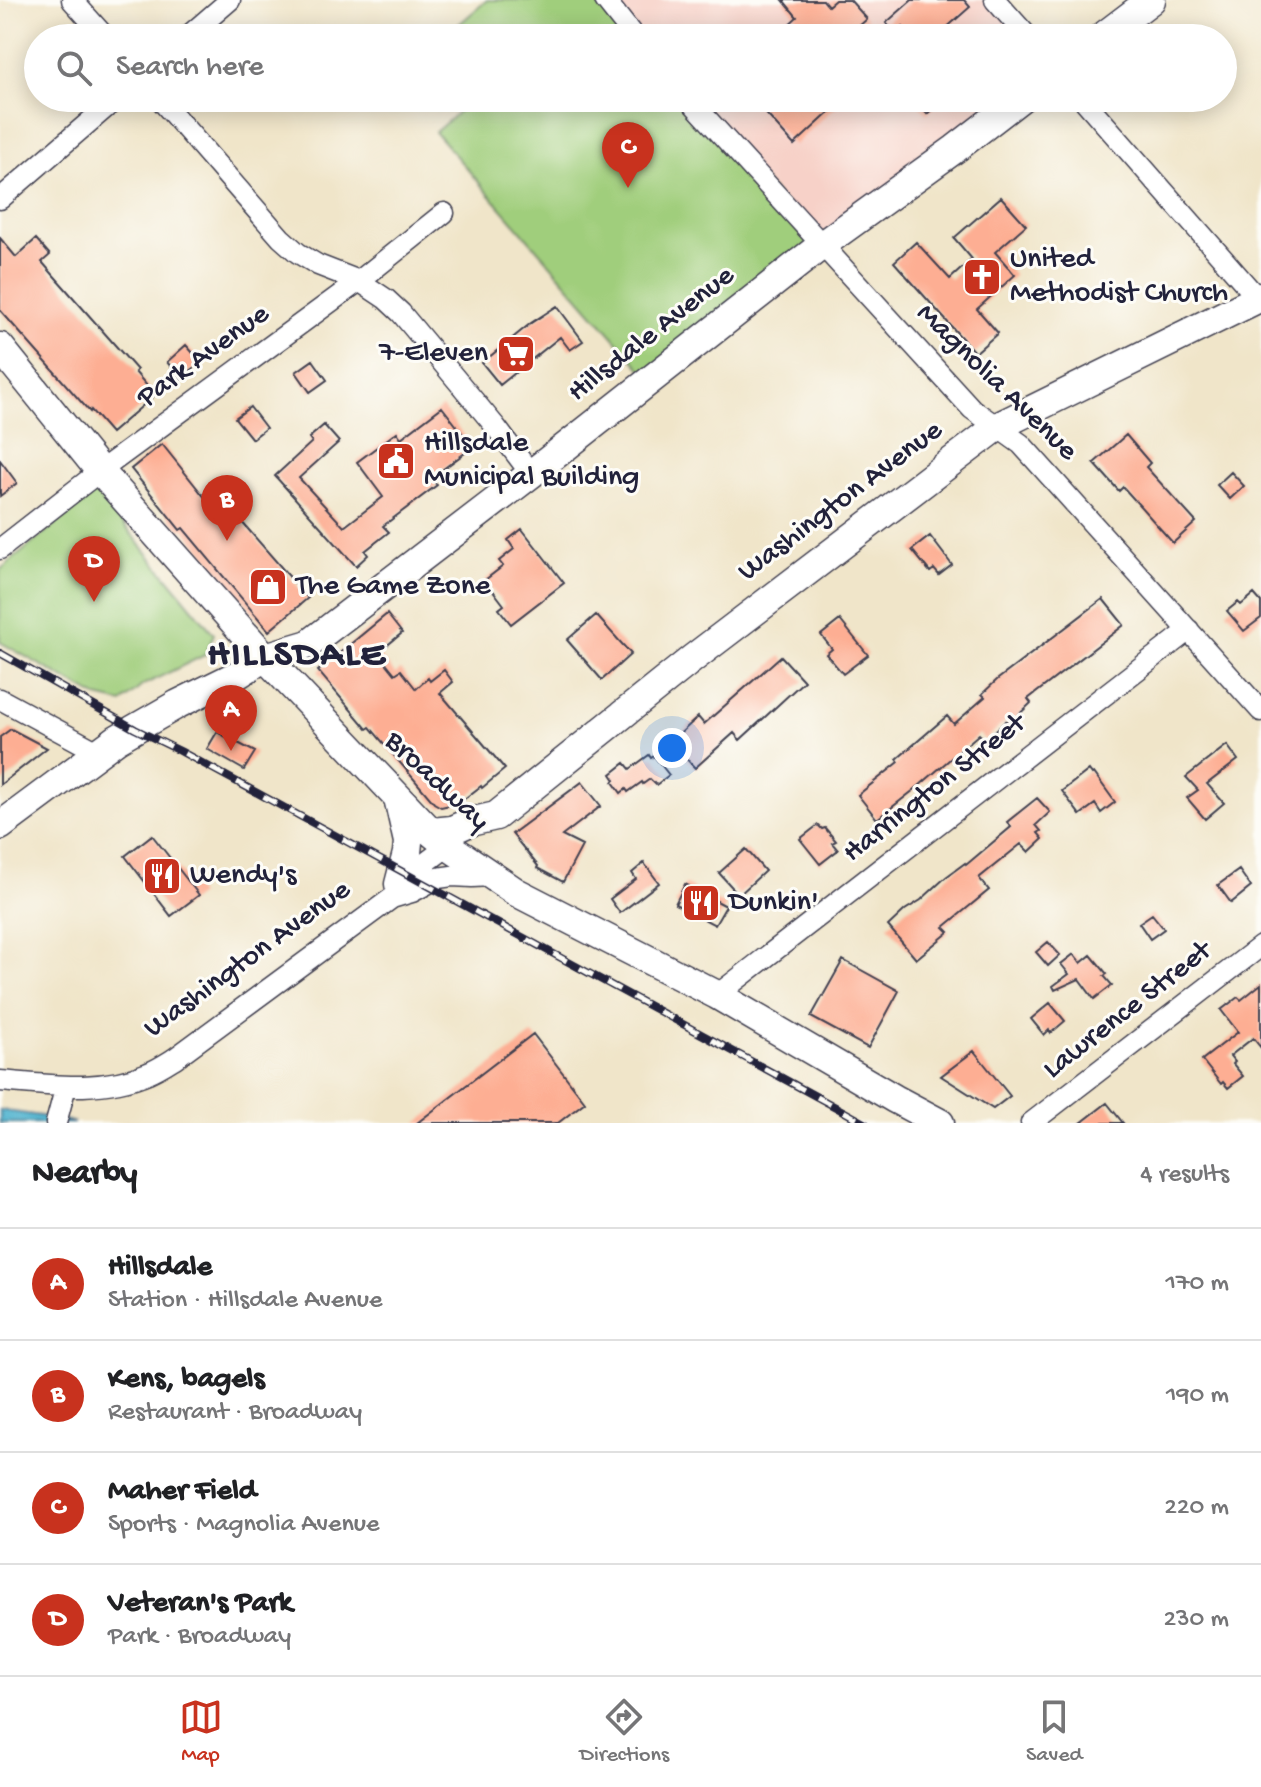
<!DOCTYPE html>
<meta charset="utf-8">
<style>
body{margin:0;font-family:"Gochi Hand",sans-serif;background:#f6f6f6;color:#202124}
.you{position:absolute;left:672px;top:748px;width:28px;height:28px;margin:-20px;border:6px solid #fff;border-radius:50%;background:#1a73e8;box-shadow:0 0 0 12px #1a73e833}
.badge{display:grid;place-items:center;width:52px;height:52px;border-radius:50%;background:#c8321e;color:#fff;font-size:26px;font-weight:700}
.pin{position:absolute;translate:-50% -66px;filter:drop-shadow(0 2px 4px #0008)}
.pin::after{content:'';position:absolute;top:42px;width:28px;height:24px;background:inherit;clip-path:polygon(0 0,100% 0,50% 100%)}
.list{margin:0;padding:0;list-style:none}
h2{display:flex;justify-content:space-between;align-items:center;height:104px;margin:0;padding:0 32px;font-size:34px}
h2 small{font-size:26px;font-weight:400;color:#757577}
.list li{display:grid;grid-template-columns:52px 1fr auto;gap:24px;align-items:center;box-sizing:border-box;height:112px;padding:0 32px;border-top:2px solid #e0e0e0}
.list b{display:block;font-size:30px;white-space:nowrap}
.list p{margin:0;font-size:26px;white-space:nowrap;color:#757577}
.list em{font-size:26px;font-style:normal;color:#757577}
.icon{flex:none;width:44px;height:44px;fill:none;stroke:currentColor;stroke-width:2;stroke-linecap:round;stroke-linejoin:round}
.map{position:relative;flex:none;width:1261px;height:1123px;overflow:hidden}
.search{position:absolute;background:#fff;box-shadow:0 4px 20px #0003;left:24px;right:24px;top:24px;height:88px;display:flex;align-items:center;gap:20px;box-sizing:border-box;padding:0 28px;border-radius:44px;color:#757577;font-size:30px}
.sheet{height:552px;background:#fff}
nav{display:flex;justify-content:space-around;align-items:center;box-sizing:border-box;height:112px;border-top:2px solid #e0e0e0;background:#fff;font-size:22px;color:#757577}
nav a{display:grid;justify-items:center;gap:4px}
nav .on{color:#c8321e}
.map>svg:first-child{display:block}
.built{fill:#f7d1c8}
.green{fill:#a0ce7c;stroke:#61785c;stroke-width:2}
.water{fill:#51b4cf;stroke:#3a6b85;stroke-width:2}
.building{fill:#fdae93}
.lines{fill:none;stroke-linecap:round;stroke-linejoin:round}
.street-casing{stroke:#413f50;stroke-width:23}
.secondary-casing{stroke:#413f50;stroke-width:31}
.street{stroke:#fff;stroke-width:20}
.secondary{stroke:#fff;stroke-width:28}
.rail-casing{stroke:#22223b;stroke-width:8}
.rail{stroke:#fdfcf7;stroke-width:5;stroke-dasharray:15;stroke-linecap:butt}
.labels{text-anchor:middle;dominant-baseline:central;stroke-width:6;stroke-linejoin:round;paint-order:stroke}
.poi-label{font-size:30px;fill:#22223b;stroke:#fdfcf7;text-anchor:start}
.street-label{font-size:30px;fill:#22223b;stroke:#fdfcf7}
.district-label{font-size:38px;font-weight:bold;letter-spacing:2px;fill:#22223b;stroke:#fdfcf7}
</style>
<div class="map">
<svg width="1261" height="1123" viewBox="0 0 1261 1123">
<rect width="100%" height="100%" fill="#fdfcf7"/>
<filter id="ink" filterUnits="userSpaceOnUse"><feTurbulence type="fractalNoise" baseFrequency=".0125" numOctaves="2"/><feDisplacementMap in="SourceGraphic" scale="16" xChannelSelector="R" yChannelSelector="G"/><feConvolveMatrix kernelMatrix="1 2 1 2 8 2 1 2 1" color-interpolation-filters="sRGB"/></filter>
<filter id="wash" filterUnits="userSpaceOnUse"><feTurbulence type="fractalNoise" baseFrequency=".006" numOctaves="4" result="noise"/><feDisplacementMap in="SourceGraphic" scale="32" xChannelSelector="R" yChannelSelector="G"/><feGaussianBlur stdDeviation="1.8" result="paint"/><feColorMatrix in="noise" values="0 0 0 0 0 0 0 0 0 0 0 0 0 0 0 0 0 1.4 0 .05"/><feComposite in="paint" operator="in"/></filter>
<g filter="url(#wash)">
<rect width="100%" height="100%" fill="#f0e5c9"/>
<path class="built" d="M605,0H995L1029,38H635Z
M688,98H1021L822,245Z"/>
<path class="green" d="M487,0H605L635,38H443Z
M468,98H689L822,245L650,379L435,132L470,102Z
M96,491L214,634L205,655L143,685L122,703L97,697L0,642V570Z"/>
<path class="water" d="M0,1110L61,1119L75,1123H0Z"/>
<g id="blocks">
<path class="building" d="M783,0H823L828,6L835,0H850L867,19L846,38H774L797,17Z
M912,0H964L970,7L935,38H913L903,27L895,33L886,23Z
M752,98H845L794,145Z
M913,98H945L927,114Z
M1001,197L1026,225L995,252L1015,275L977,309L998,333L975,353L894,262L916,242L950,279L972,259L954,238Z
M0,238L16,257L36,239L50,255L42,262L137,370L135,372L155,395L111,433L91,410L90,412L0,310Z
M557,306L583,341L570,350L560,337L500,385L482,363L531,323Z
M186,345L201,362L181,379L167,362Z
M313,360L327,380L310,392L296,372Z
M250,407L266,428L252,439L235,418Z
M442,407L473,447L431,478L437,485L383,526L389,532L365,551L368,555L356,566L275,476L312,442L309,438L324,425L339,442L299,478L344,527L383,497L357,462L397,432L401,438Z
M1126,435L1150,463L1146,467L1196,522L1173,543L1123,487L1119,491L1094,463Z
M162,444L214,509L218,513L227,505L308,598L269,631L183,528L180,530L131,469Z
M0,460L17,483L0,496Z
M1231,472L1244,486L1230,499L1217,485Z
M522,529L564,583L511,624L499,609L504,605L485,580L503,566L499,561L514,549L508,540Z
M930,536L952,565L939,575L934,569L930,572L912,550Z
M1254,594L1261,602V618L1244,631L1227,611L1238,602L1241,605Z
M1103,599L1124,625L1028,699L1031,703L1009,724L1006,721L985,740L979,734L919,786L877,819L858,795L899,762L897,759L947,716L954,724L985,697L982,694L998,679Z
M387,614L402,633L378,653L395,674L401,670L416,689L428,678L430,681L444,670L453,682L440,693L505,769L482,788L481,786L459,803L441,807L434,803L370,727L367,729L318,671Z
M596,615L631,654L602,680L567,640Z
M840,620L868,655L843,674L826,654L832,649L821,635Z
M781,656L804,681L740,740L734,733L695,768L671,742L698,717L704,724Z
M11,729L47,748L0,785V737Z
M217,732L255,752L244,770L207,749Z
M1227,745L1238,760L1207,784L1224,803L1205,819L1187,798L1198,790L1186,777Z
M649,755L651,758L654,756L669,775L656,785L650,779L643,784L642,782L628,792L626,789L621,793L613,782L615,780L611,774L625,763L630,769Z
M1089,770L1092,774L1094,773L1115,802L1101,813L1095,804L1080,815L1062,791Z
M582,782L601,806L562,836L582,846L563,882L537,868L538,866L512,834Z
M1037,798L1050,812L1036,825L1041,831L1038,833L1043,839L1029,852L1021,844L979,878L989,890L944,927L949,932L916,959L888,926L905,910L921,900L946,877L965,863L966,865L1011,827L1007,822Z
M818,825L822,829L825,828L836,841L832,843L838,850L820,864L800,839Z
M152,835L199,895L171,916L125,856Z
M746,849L765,871L739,895L719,873Z
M644,863L659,883L620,913L610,899L636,879L632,873Z
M1239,870L1251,887L1231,903L1218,885Z
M685,884L726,906L715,925L675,904Z
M1152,914L1164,929L1150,939L1139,923Z
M1048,942L1060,955L1048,966L1036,952Z
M1074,954L1081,963L1091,955L1107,974L1104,976L1112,985L1094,999L1079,979L1055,990L1053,986L1069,974L1061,964Z
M843,960L899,991L868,1048L811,1017Z
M1261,984V1048L1253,1038L1230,1056L1235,1062L1233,1064L1243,1076L1228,1088L1223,1082L1221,1084L1202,1060L1238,1032L1221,1010L1238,997L1241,1000Z
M1050,1003L1065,1021L1051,1033L1049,1030L1044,1035L1031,1019Z
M533,1034L585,1102L558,1123H417Z
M974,1051L1010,1096L993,1109L941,1076Z
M1107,1103L1123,1123H1081Z"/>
</g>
</g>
<g filter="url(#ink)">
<use href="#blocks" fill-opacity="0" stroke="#413f50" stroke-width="2"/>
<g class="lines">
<g class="street-casing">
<path id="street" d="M72,0L106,38
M605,0L635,38
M995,0L1029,38
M186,38L230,0
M159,98L281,238L298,253L318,265L359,281L386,299L401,313L495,426L531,474
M688,98L972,409L1021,444L1261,711
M1082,98L1261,302
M0,199L117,98
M0,549L100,471L359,281L444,213
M0,699L98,752
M397,887L408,876L448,846
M717,995L1189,630
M0,1081C48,1085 102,1093 148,1073C158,1069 167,1063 175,1058L392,898L412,892L438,878L452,876L472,877L492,876
M56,1123L66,1086
M1031,1123L1261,946"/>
</g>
<g class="secondary-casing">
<path id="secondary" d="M1101,38L1151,0
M0,347L100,471L265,657L431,832L448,846L516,892L717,995L895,1099L940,1123
M398,798L408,842L407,853L399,884
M0,826L117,739L178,704L237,675L265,657L309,644L531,474L822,245L955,149L1021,98
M432,832L452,830L470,822L496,816L692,659L997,427L1261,297"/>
</g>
<use href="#street" class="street"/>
<use href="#secondary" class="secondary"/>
<g class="rail-casing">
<path id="rail" d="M0,653L135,729L180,751L865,1123"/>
</g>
<use href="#rail" class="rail"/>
</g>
</g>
<defs>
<g id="church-square" transform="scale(2)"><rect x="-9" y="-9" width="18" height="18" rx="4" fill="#c8321e" stroke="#fdfcf7"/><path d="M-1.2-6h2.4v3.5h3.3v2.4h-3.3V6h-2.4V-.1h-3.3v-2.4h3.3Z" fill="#fff"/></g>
<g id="supermarket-square" transform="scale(2)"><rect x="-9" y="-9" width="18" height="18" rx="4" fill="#c8321e" stroke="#fdfcf7"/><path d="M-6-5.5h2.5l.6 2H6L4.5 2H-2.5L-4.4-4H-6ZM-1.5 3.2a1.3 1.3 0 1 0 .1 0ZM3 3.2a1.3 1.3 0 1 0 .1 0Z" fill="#fff"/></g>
<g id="civic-square" transform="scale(2)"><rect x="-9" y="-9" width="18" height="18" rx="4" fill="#c8321e" stroke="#fdfcf7"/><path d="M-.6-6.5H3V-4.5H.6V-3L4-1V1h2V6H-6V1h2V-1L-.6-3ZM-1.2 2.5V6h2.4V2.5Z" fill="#fff"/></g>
<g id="shop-square" transform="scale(2)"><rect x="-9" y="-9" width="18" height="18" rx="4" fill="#c8321e" stroke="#fdfcf7"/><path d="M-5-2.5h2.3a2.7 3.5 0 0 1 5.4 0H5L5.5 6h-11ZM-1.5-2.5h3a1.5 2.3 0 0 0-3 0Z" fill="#fff"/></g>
<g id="restaurant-square" transform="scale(2)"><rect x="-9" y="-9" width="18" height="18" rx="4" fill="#c8321e" stroke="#fdfcf7"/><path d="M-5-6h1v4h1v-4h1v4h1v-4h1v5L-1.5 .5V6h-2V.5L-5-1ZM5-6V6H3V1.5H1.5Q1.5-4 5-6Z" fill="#fff"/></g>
</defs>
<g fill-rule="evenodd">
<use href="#church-square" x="982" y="277"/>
<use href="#supermarket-square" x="516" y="354"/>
<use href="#civic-square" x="396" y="461"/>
<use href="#shop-square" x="268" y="587"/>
<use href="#restaurant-square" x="162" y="876"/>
<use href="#restaurant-square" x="701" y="903"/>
</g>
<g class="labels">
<g class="poi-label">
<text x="1010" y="260">United<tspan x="1010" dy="34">Methodist Church</tspan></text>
<text x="488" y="354" text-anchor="end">7-Eleven</text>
<text x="424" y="444">Hillsdale<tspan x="424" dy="34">Municipal Building</tspan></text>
<text x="296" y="587">The Game Zone</text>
<text x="190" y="876">Wendy's</text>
<text x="729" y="903">Dunkin'</text>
</g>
<g class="street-label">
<text transform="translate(652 335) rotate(-38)">Hillsdale Avenue</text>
<text transform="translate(204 357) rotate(-36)">Park Avenue</text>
<text transform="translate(996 383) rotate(44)">Magnolia Avenue</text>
<text transform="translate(841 502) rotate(-37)">Washington Avenue</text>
<text transform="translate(436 782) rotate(43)">Broadway</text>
<text transform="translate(935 789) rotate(-38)">Harrington Street</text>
<text transform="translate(248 960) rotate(-36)">Washington Avenue</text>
<text transform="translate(1128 1011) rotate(-38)">Lawrence Street</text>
</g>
<g class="district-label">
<text x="297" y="656">HILLSDALE</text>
</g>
</g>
</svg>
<div class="you"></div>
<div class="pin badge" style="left:231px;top:751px">A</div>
<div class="pin badge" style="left:227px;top:541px">B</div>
<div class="pin badge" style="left:628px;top:188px">C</div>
<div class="pin badge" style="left:94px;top:602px">D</div>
<div class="search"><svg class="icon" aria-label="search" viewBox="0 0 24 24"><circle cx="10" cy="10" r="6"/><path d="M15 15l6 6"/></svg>Search here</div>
</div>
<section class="sheet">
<h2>Nearby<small>4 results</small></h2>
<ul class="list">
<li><span class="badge">A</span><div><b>Hillsdale</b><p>Station · Hillsdale Avenue</p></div><em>170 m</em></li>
<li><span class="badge">B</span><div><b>Kens, bagels</b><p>Restaurant · Broadway</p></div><em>190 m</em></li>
<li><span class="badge">C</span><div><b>Maher Field</b><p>Sports · Magnolia Avenue</p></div><em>220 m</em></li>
<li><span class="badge">D</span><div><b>Veteran's Park</b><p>Park · Broadway</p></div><em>230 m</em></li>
</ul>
</section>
<nav>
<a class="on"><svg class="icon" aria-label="map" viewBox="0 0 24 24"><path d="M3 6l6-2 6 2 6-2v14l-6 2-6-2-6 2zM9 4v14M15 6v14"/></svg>Map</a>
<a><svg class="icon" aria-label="directions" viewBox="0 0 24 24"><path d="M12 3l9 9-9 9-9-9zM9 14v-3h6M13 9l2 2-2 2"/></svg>Directions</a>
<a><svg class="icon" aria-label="saved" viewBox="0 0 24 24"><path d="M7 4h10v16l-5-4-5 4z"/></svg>Saved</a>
</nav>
